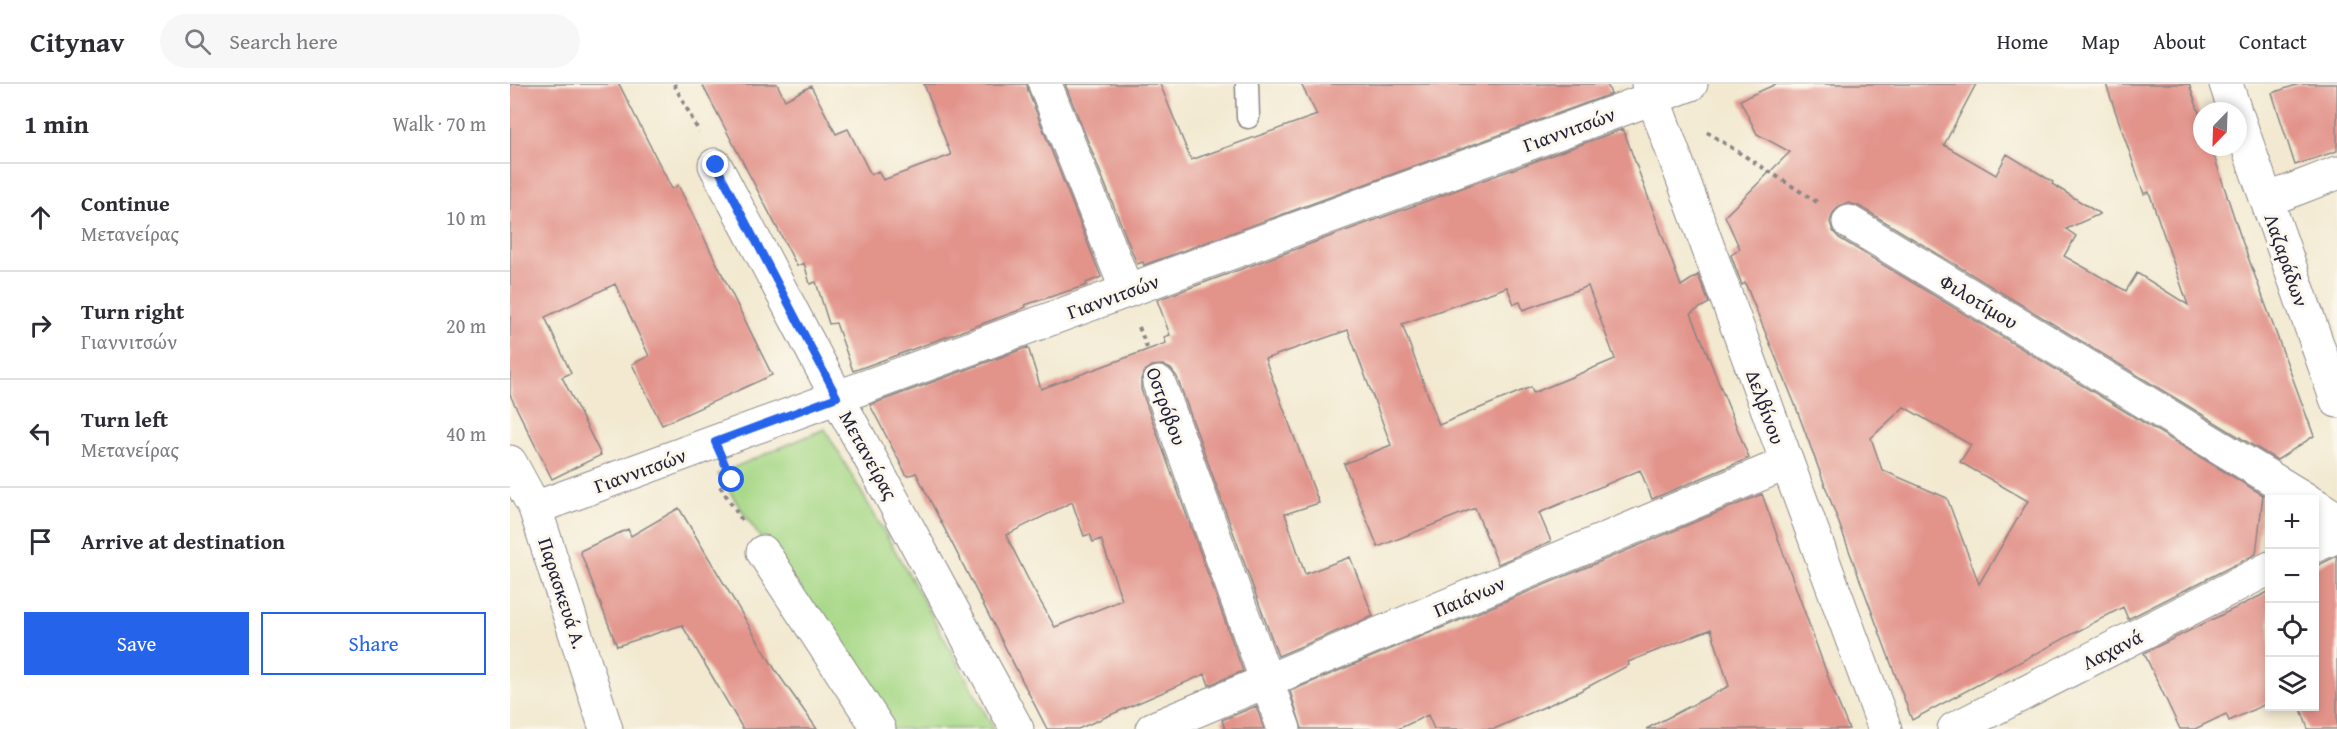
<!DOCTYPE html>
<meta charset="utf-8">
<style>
body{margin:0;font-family:"Gentium Book Plus",serif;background:#f7f7f7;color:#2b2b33}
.controls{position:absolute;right:18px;bottom:18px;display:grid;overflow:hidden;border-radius:0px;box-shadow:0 3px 9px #0003}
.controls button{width:54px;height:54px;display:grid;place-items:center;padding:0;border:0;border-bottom:2px solid #e1e1e2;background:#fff;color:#2b2b33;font:30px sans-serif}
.compass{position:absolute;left:1683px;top:18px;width:54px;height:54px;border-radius:50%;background:#fff;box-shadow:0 3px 9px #0003;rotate:203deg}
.stop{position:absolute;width:18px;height:18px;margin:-14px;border:4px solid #2563eb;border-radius:50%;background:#fff}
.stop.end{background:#2563eb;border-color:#fff;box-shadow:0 2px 6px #0008}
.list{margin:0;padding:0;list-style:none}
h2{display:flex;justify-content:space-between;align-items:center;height:78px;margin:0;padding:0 24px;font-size:26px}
h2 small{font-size:20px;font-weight:400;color:#7c7c81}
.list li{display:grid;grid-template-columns:39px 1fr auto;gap:18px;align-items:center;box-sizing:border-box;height:108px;padding:0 24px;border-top:2px solid #e1e1e2}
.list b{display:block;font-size:22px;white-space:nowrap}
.list p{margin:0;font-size:20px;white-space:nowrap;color:#7c7c81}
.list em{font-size:20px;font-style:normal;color:#7c7c81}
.actions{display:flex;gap:12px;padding:18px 24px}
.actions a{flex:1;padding:14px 0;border:2px solid #2563eb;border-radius:0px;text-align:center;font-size:21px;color:#2563eb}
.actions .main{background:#2563eb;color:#fff}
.icon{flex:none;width:33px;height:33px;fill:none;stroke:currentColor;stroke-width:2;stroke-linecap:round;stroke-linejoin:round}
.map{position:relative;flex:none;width:1827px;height:645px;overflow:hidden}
header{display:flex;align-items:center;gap:36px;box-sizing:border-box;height:84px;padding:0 30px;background:#fff;border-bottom:2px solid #e1e1e2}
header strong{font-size:28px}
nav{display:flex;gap:33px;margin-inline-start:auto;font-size:21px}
.search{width:420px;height:54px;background:#f7f7f7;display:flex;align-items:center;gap:15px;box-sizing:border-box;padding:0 21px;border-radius:33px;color:#7c7c81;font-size:22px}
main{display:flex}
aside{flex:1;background:#fff}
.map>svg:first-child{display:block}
.green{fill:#a7d887;stroke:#647d61;stroke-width:1.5}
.building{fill:#e2938a;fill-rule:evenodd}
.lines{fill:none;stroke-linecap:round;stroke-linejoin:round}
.service-casing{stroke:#8a8686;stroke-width:25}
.minor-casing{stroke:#8a8686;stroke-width:35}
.path{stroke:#8a8686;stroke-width:4;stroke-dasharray:4.5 4.5;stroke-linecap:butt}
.service{stroke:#fff;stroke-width:22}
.minor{stroke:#fff;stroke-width:33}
.route{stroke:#2563eb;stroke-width:8}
.labels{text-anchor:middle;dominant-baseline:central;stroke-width:6;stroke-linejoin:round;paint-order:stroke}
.street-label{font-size:20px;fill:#22223b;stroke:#fbf7ec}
</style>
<header>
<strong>Citynav</strong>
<div class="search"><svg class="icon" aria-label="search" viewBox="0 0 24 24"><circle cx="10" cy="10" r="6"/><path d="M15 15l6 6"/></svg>Search here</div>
<nav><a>Home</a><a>Map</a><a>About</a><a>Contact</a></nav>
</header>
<main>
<aside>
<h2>1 min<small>Walk · 70 m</small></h2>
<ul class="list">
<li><svg class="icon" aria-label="ahead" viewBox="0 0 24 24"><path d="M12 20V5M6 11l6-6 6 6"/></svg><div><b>Continue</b><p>Μετανείρας</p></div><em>10 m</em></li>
<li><svg class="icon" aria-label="right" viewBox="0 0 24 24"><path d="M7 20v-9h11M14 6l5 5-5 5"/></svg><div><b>Turn right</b><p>Γιαννιτσών</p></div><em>20 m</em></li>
<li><svg class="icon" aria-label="left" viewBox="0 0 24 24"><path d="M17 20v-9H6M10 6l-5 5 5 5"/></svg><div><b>Turn left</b><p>Μετανείρας</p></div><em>40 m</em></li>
<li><svg class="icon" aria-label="arrive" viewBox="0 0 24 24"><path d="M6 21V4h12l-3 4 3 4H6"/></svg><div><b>Arrive at destination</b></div></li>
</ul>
<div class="actions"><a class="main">Save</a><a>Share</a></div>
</aside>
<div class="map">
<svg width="1827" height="645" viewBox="0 0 1827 645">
<rect width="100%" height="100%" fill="#fbf7ec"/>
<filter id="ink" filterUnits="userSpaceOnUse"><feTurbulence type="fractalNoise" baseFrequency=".0167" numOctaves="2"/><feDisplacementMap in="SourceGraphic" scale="12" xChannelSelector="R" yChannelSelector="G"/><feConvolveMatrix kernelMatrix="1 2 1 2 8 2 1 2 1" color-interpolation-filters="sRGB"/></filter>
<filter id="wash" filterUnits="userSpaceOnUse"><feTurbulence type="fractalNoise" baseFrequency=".008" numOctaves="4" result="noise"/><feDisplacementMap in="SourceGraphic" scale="24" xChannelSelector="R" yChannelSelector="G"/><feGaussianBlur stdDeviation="1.35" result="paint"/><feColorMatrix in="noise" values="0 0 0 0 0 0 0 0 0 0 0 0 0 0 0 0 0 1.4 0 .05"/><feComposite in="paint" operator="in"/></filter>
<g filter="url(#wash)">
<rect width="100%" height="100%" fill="#f2e9d0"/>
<path class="green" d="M315,345L402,496L484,645H377L208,390Z"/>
<g id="blocks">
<path class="building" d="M0,0H109L162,105L168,101L262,291L152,341L122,280L139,272L105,200L35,233L61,289L52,293L91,371L42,395L0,311Z
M192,0H267L275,16L301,2L326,50L338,45L361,91L368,87L373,96L441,71L414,0H517L518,7L591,193L576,199L577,201L515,221L516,223L507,227L343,287L326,239L319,240L306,198L300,200L294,179L287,182Z
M555,0H650L681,76L807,31L791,0H1097L1101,10L634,181L633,178L627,180Z
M1266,0H1466L1434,61L1486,91L1497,70L1543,98L1542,100L1590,130L1556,145L1566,152L1554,172L1616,207L1627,189L1678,221L1639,108L1634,110L1596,0H1679L1692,37V63H1701L1731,154L1804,352L1767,376L1349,122L1339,119L1330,122L1323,129L1320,138L1323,147L1329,154L1753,411L1746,470L1618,535L1613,523L1402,636L1284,318L1235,199L1232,201L1221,171L1230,165L1215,132L1280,68L1247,50L1230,16ZM1394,323L1461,361L1450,378L1518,417L1469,500L1437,414L1372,386L1361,354Z
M1789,0H1827V67L1785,81L1762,9Z
M1113,45L1171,202L1188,191L1199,219L1181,229L1239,374L1142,415L1130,386L1029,429L1041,457L988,480L965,424L868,463L834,380L881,361L838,246L755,275L809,419L775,430L795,490L840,473L863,532L768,572L667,293L661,285L653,281L642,282L635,287L631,295V305L733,587L699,601L695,590L568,645H537L406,389L397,392L360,321L518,263L531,305L656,259L654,253L660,251L647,216ZM1078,202L1105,275L1023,309L1021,303L929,341L892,240L997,203L1004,220L1010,218L1013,226ZM562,418L574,452L580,450L583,458L591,455L612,516L545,543L522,503L496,451Z
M1252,410L1321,601L1339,645H1136L1219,602L1201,545L1118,578L1119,581L1068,608L984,645H924L918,631L888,645H792L780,607Z
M169,424L266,587L307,645H233L172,541L107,562L70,467L118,445L121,452Z
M1827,472V645H1798L1790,622H1804V483Z
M1760,507V618L1719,637L1716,630L1685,645H1670L1634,569Z
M746,622L754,645H715L712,636Z"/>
</g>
</g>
<g filter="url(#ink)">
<use href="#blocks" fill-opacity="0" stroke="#8a8686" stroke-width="1.5"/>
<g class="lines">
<g class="service-casing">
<path id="service" d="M737,0L738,33"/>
</g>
<g class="minor-casing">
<path id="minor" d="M535,0L617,207
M1138,0L1375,645
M1716,0L1725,27
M1728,34L1827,317
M205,81L327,313L507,645
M1757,116L1827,89
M1339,138L1797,416
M649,299L774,645
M0,378L25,424L96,645
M1804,420L1827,435
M25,424L1181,0
M1804,462L1827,452
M253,468L369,645
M642,645L1277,379
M1444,645L1760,484"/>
</g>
<path class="path" d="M164,0L189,48
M1197,48L1307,118
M629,243L637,264
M220,392L222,396L210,402L233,438"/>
<use href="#service" class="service"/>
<use href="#minor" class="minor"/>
</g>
</g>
<g class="lines" filter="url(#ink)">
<path class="route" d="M206,81L327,313L205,358L222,396"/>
</g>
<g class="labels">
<g class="street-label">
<text transform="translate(1059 45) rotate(-20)">Γιαννιτσών</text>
<text transform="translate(1777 176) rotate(71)">Λαζαράδων</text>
<text transform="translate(603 212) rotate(-20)">Γιαννιτσών</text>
<text transform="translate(1469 217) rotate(31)">Φιλοτίμου</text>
<text transform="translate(657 322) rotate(70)">Οστρόβου</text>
<text transform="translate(1256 323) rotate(70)">Δελβίνου</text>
<text transform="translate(359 371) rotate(61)">Μετανείρας</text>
<text transform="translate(130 386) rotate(-20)">Γιαννιτσών</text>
<text transform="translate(53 509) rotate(72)">Παρασκευά Α.</text>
<text transform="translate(959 512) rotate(-23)">Παιάνων</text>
<text transform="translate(1602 565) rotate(-27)">Λαχανά</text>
</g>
</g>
</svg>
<div class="controls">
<button>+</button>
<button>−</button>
<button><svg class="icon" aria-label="locate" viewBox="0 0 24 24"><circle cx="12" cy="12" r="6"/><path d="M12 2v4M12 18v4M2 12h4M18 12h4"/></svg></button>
<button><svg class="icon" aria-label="layers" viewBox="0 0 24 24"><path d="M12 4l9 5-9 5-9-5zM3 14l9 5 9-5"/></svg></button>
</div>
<svg class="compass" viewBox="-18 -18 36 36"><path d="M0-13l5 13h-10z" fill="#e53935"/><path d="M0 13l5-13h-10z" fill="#7c7c81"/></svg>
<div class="stop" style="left:222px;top:396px"></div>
<div class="stop end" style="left:206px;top:81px"></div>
</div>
</main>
